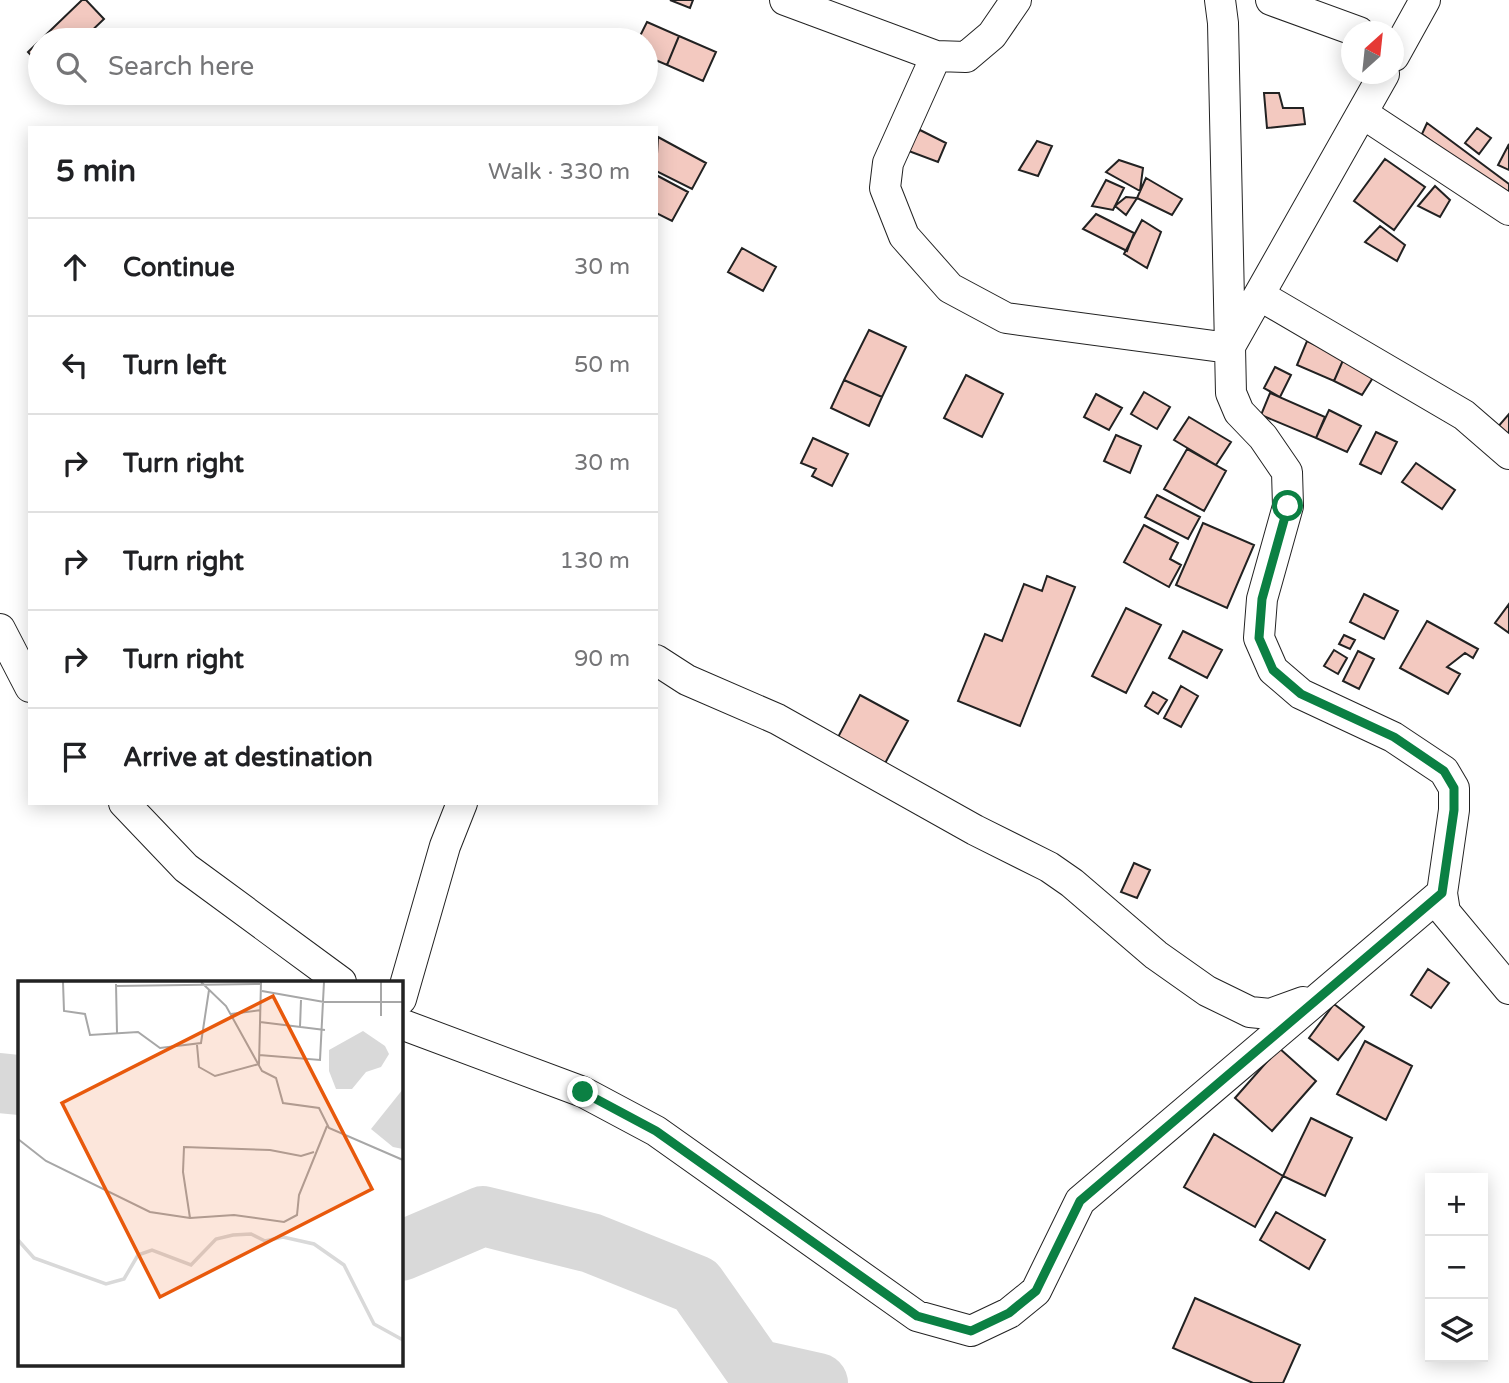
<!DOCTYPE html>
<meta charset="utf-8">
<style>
body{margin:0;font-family:"Varela Round",sans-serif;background:#f6f6f6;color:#202124}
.controls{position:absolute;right:21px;bottom:21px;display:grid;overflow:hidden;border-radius:0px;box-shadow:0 4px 18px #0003}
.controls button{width:63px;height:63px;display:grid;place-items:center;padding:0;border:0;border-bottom:2px solid #e0e0e0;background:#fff;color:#202124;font:35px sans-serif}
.compass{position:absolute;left:1341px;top:21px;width:63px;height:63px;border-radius:50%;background:#fff;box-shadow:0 4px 18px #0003;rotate:27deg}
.stop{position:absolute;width:21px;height:21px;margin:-16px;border:5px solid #0b8043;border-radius:50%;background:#fff}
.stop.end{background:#0b8043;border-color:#fff;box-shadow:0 2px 7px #0008}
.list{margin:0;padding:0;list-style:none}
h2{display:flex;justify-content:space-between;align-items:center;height:91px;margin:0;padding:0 28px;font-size:30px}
h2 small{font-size:23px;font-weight:400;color:#757577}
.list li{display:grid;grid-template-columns:46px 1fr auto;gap:21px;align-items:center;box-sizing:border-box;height:98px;padding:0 28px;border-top:2px solid #e0e0e0}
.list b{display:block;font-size:26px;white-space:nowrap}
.list em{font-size:23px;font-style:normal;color:#757577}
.icon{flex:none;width:38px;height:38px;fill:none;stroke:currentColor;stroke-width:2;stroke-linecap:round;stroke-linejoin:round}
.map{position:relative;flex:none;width:1509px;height:1383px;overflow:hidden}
.search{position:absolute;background:#fff;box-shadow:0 4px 18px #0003;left:28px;top:28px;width:630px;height:77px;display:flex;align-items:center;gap:18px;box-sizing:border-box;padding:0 24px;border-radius:38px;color:#757577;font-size:26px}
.panel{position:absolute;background:#fff;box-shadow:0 4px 18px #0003;left:28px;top:126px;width:630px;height:679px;border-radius:0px}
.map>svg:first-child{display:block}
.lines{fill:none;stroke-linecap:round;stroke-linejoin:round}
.river{stroke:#d9d9d9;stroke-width:60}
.building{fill:#f3c9c0;stroke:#222;stroke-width:2}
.minor-casing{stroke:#222;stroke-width:32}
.minor{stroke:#fff;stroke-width:30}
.route{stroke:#0b8043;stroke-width:9}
.inset-river{fill:none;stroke:#d9d9d9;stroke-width:3.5}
.inset-road{fill:none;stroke:#a7a7a7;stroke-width:2}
.view{fill:#e8590c;fill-opacity:0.15;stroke:#e8590c;stroke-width:3.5}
.inset-edge{fill:none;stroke:#222;stroke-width:3.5}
</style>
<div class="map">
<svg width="1509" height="1383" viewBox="0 0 1509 1383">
<rect width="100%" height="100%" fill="#fff"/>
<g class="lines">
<path class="river" d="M0,1083L19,1085
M401,1251L483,1216L591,1243L696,1285L755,1369L818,1383"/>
</g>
<path class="building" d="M82,0H86L104,19L82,40H40V65L28,52Z
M670,0H693L690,8Z
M647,22L679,36L667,65L646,56V40H638Z
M679,36L716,52L703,81L667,65Z
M1264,93H1279L1283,108H1303L1305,124L1267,128Z
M1427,123L1509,184V199L1422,134Z
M1477,128L1491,138L1479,154L1465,143Z
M920,130L946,143L938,162L906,150Z
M658,137L706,163L692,189L656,171Z
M1037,141L1052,146L1038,176L1019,170Z
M1509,144V170L1498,165Z
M1385,159L1425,187L1394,230L1354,201Z
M1119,160L1143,168L1140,191L1106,172Z
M656,175L688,192L672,221L656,213Z
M1146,178L1182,199L1172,215L1137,198Z
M1106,180L1124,188L1113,210L1092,206Z
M1435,186L1450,200L1440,217L1418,206Z
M1126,197L1137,198L1126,215L1115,206Z
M1096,214L1134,233L1127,251L1083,229Z
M1142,220L1161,232L1147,268L1124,254Z
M1380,226L1405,245L1397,261L1365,242Z
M742,248L776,267L763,291L728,272Z
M869,330L906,347L882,397L844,380Z
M1307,341L1344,358L1334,381L1297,365Z
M1344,358L1374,376L1362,395L1334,381Z
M1275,367L1291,375L1280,397L1264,388Z
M966,375L1003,394L982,437L944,418Z
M844,380L882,397L869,426L831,408Z
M1144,392L1170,407L1157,429L1131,414Z
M1270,393L1325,417L1316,438L1261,415Z
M1096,394L1122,408L1109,430L1084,417Z
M1329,410L1361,426L1347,452L1316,438Z
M1509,414V438L1496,429Z
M1189,417L1231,442L1216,465L1174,440Z
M1376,432L1397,442L1381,474L1360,464Z
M1116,435L1141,446L1130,473L1104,461Z
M813,438L848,454L832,486L812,476L816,469L801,463Z
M1187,449L1226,471L1204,511L1164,489Z
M1416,463L1455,490L1442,509L1402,482Z
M1157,495L1200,517L1188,539L1145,517Z
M1203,523L1254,545L1227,608L1176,585Z
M1144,525L1178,543L1170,559L1181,565L1169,587L1124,562Z
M1047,576L1075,587L1020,726L958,701L985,634L1002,641L1024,584L1042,591Z
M1364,594L1398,611L1384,639L1350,622Z
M1509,604V633L1495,623Z
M1126,608L1161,625L1126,693L1092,676Z
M1427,621L1478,649L1473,658L1465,653L1447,667L1460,674L1448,694L1400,668Z
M1183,631L1222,650L1207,678L1169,658Z
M1344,635L1355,640L1350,649L1339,644Z
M1334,650L1347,658L1338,674L1324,666Z
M1358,651L1374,659L1359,689L1343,681Z
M1181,686L1198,696L1181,727L1164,718Z
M1153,692L1167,700L1158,714L1145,706Z
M860,695L908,721L883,767L836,741Z
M1134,863L1150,870L1137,898L1121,892Z
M1428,969L1449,983L1431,1008L1411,995Z
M1334,1004L1364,1027L1338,1060L1309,1038Z
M1365,1041L1412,1066L1386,1120L1337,1094Z
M1279,1048L1316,1081L1272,1131L1235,1098Z
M1311,1118L1352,1138L1325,1196L1283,1176Z
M1214,1134L1283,1176L1255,1227L1184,1187Z
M1276,1212L1325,1240L1309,1269L1260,1240Z
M1195,1298L1300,1345L1283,1383H1253L1173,1348Z"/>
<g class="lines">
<g class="minor-casing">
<path id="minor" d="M785,0L936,56L966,57L992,35L1016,0
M1220,0L1223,23L1231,393L1239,412L1263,437L1287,472L1288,506L1262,599L1259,638L1273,670L1301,694L1393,737L1444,771L1454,788V810L1442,893L1445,912L1509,989
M1271,0L1359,32
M936,56L888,163L885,188L904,236L950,288L1006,318L1229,348L1384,74
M1394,56L1425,0
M1362,113L1509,210
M1259,295L1464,415L1509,454
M0,629L30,687
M656,660L687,680L777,719L975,830L1049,867L1072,883L1156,955L1207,991L1250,1012L1270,1014L1303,1002
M124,803L186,868L341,982
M401,999L445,846L462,803
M401,1024L583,1092L656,1131L917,1316L971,1331L1009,1313L1036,1291L1080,1201L1442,893"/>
</g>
<use href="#minor" class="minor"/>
</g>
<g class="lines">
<path class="route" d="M583,1092L656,1131L917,1316L971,1331L1009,1313L1036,1291L1080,1201L1442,893L1454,810V788L1444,771L1394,737L1301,694L1273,670L1259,638L1262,599L1288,506"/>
</g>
<g transform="translate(18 981)">
<rect width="385" height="385" fill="#fff"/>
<path d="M345,50L367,65L371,73L363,86L348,91L334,108H318L311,90V69ZM385,108V168L375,166L353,148Z" fill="#d9d9d9"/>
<path class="inset-river" d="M0,259L16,277L88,303L106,298L120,274L134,269L173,284L198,258L215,254L233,253L247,260L265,256L296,263L326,284L356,343L385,359"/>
<path class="inset-road" d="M45,1L46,30L67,33L72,54L120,51L142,67L183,62L191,9M183,1L208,25L244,90L258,97L265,122L301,127L311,147L385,179M363,1V35M98,3L99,52M98,5L243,3M244,10L306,21H385M213,33L243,29M242,41L307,49M282,46L283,19M179,64L181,86L197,95L241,83L243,1M241,74L302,79L306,1M0,158L28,180L132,231L172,237L216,234L266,241L279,234L281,214L309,145M172,237L165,191L166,166L252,169L283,175L296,171"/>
<path class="view" d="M255,15L354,208L142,316L44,122Z"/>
<rect width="385" height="385" class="inset-edge"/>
</g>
</svg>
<div class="controls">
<button>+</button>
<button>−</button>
<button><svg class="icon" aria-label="layers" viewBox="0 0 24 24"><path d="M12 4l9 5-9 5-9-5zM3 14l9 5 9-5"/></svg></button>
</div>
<svg class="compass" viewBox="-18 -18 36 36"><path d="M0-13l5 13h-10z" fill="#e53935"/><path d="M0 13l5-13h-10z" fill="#757577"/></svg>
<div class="stop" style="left:1288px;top:506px"></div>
<div class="stop end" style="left:583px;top:1092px"></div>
<div class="search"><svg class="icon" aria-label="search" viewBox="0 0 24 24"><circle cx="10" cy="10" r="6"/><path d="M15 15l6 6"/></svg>Search here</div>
<section class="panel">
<h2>5 min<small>Walk · 330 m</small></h2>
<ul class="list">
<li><svg class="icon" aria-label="ahead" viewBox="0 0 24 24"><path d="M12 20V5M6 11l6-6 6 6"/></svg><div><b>Continue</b></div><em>30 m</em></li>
<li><svg class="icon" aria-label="left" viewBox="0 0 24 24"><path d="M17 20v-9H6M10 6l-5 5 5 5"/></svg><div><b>Turn left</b></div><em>50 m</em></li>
<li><svg class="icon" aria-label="right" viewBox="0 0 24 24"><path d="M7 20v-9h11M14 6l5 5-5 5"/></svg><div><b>Turn right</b></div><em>30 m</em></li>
<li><svg class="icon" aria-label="right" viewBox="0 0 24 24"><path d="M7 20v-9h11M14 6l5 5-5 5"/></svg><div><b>Turn right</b></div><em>130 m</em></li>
<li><svg class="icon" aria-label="right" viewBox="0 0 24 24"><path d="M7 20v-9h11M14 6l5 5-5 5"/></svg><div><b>Turn right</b></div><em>90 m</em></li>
<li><svg class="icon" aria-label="arrive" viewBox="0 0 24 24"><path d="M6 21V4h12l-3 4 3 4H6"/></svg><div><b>Arrive at destination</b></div></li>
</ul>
</section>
</div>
